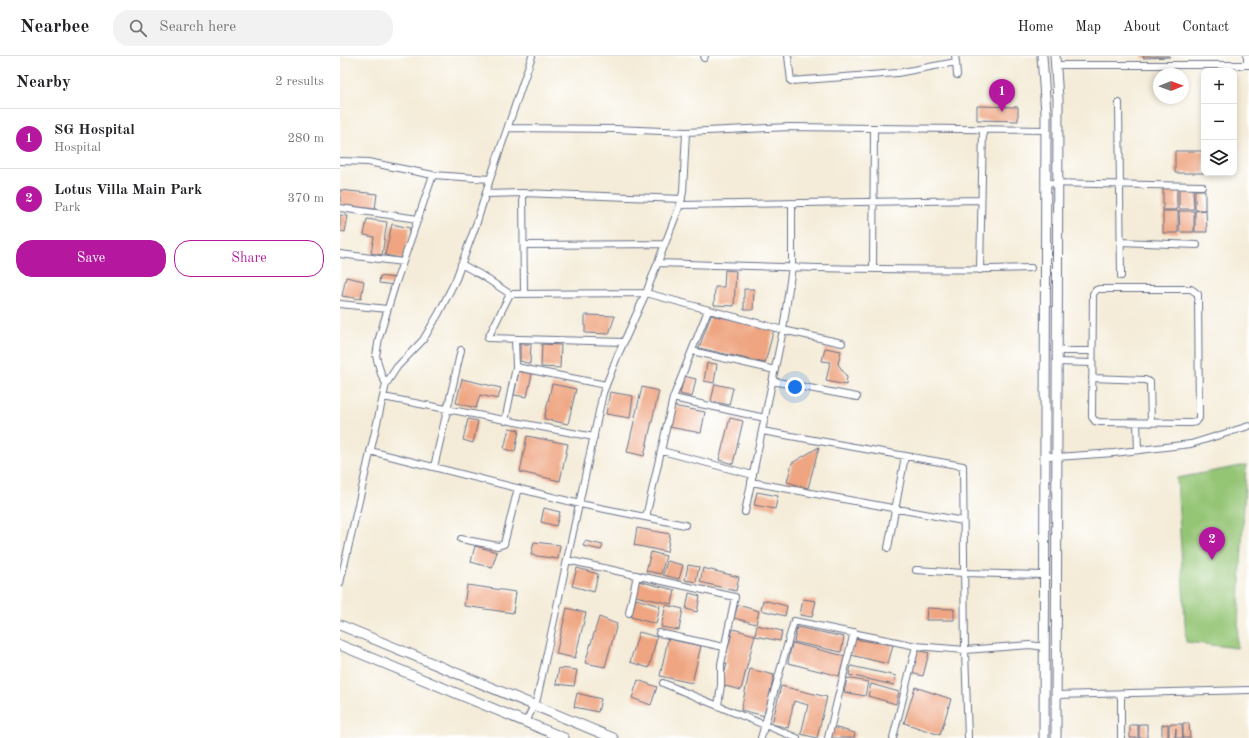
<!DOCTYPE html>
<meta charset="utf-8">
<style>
body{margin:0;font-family:"Old Standard TT",serif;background:#f2f2f2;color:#202124}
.controls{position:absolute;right:12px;top:12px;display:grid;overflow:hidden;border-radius:8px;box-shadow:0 2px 6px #0003}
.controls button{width:36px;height:36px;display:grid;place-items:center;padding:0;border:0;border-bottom:1px solid #e0e0e0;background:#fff;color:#202124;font:20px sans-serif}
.compass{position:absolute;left:813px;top:12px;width:36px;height:36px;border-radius:50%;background:#fff;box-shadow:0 2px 6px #0003;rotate:89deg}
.you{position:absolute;left:455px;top:331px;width:14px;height:14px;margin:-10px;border:3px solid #fff;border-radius:50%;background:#1a73e8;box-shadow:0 0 0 6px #1a73e833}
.badge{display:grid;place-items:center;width:26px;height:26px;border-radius:50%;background:#b5179e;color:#fff;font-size:13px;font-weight:700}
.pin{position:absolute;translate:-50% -33px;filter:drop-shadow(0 1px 2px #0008)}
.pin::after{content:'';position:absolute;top:21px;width:14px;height:12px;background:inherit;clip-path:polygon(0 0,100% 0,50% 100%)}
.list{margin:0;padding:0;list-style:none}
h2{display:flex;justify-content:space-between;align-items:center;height:52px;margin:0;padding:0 16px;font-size:17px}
h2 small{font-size:13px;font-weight:400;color:#757577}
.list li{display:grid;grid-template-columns:26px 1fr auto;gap:12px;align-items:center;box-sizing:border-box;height:60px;padding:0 16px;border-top:1px solid #e0e0e0}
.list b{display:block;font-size:15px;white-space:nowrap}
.list p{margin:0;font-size:13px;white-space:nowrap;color:#757577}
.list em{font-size:13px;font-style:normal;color:#757577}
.actions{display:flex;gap:8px;padding:12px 16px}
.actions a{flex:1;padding:9px 0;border:1px solid #b5179e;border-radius:16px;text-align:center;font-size:14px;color:#b5179e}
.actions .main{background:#b5179e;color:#fff}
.icon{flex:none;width:22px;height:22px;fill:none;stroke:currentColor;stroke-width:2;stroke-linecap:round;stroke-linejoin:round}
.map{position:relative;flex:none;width:909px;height:682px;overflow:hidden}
header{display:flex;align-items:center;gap:24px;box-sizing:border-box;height:56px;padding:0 20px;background:#fff;border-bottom:1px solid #e0e0e0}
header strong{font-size:19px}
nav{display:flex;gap:22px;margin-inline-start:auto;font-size:14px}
.search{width:280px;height:36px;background:#f2f2f2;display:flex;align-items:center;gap:10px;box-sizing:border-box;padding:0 14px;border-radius:16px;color:#757577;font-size:15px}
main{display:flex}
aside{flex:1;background:#fff}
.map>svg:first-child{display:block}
.green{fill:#94c574;stroke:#587a69}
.building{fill:#efa581}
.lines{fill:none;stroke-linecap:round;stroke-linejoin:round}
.street-casing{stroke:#677189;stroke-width:8}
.secondary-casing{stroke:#677189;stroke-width:11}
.street{stroke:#fff;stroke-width:6}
.secondary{stroke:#fff;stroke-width:9}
</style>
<header>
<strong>Nearbee</strong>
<div class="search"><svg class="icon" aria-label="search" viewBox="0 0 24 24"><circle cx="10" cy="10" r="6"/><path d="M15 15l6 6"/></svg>Search here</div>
<nav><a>Home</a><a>Map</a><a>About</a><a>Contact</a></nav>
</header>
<main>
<aside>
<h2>Nearby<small>2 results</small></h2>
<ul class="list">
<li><span class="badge">1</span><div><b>SG Hospital</b><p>Hospital</p></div><em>280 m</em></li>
<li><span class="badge">2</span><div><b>Lotus Villa Main Park</b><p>Park</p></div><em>370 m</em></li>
</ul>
<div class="actions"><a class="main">Save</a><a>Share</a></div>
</aside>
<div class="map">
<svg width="909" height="682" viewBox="0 0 909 682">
<rect width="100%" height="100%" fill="#fff"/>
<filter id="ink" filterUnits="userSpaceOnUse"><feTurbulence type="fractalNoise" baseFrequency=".025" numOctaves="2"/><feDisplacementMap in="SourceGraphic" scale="8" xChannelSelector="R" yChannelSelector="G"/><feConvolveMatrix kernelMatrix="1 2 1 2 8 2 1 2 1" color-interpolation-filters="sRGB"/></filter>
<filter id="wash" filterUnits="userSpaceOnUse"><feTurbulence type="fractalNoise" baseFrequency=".012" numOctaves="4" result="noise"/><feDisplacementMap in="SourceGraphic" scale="16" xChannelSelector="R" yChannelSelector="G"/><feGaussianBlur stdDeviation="0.9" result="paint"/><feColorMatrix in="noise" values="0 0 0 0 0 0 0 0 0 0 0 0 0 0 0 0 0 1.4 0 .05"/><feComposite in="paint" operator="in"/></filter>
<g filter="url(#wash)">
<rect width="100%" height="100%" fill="#f4ecd8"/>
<path class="green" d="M906,409L897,592L846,586L837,422Z"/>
<g id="blocks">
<path class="building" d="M803,0H830V1L803,2Z
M637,50L678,51V65L637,64Z
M835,95H864V117H835Z
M823,132H837V154H823Z
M839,132H853L854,153H839Z
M0,134L37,138L35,153L0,149Z
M855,134H865V154H855Z
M866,154L867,176H855V155Z
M823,155H838V177H823Z
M839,155H854V176H840Z
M0,159L8,160L5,176L0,175Z
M27,163L47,166L42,199L31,197L34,181L24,179Z
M52,168L70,172L64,203L45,199Z
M385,214L396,215L394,250L374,249L375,231H384Z
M40,220L55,222L54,229L39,227Z
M6,221L24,225L21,243L2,240Z
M404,233H414L413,254H404Z
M245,259L275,260L269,278L245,277Z
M371,259L434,273L425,307L359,292Z
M180,288H191L190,308L180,305Z
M202,288L221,289L220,312L201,311Z
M485,292L501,295L498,308L507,321L506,329L486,325L490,306L482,305Z
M367,307L377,308L374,327L364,325Z
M179,315L192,318L187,341L174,339Z
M344,320L356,323L352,341L340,338Z
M122,323L161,332L158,343L140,339L136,352L116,347Z
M212,328L236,333L228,368L204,363Z
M375,328L393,332L389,349L371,345Z
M302,331L319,335L304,400L287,396Z
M270,336L293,340L290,362L266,358Z
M333,350L365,356L361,377L329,371Z
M390,362L403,365L393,408L379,404Z
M128,363L138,365L133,387L123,384Z
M169,372L179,374L175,396L164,393Z
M187,380L228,388L220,425L180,416Z
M479,391L468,432L447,426L452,407Z
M417,436L438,440L435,453L414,449Z
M204,452L220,456L216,470L201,466Z
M297,472L330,478L327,496L294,489Z
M245,485L263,489L261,494L243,490Z
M194,486L220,489L218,503L191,499Z
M135,490L157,496L152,512L131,506Z
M311,496L326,500L321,518L306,515Z
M327,505L343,509L339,523L323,519Z
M348,509L359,511L356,526L345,524Z
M237,512L258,518L254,536L232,530Z
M363,512L399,521L396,535L360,526Z
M298,525L335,534L332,548L295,540Z
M127,529L176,536L173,557L124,550Z
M349,537L360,540L357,556L346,553Z
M296,543L320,550L316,568L291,561Z
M463,543L476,545L472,561L460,559Z
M423,544L447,550L445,560L421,554Z
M326,549L343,553L339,574L321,571Z
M398,549L419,555L416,568L394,562Z
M227,552L246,557L235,602L216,598Z
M587,552L614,553V564H586Z
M259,561L277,568L265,611L245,607Z
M417,569L442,575L440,585L415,580Z
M457,571L504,581L501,596L454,586Z
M393,573L415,579L401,634L381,629L387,608L384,607Z
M299,576L317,581L309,612L290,606Z
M328,583L361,590L352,627L320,620Z
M514,583L553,589L548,608L511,599Z
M452,587L505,600L499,620L448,607Z
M576,594L589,597L583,620L571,617Z
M511,610L556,620L554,629L509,619Z
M219,612L237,614L234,630L216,628Z
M410,613L434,619L425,660L401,654Z
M507,622L528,626L525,640L504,636Z
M298,624L317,631L311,649L292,642Z
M531,628L559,636L556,648L528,640Z
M441,630L487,641L477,682L461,678L468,649L454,645L448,672L432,668Z
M575,631L611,643L600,679L564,667Z
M237,637L261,643L258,656L234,651Z
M843,667H849L850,682H843Z
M799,668H807V682H799Z
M828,668V682H822V669Z
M829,668H842L843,682H836V672L835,682H829Z
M790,669H798V682H790Z
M493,671L515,677L514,682H490Z"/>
</g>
</g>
<g filter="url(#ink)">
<use href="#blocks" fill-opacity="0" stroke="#677189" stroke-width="1"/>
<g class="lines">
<g class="street-casing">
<path id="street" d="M448,0L451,25L557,17L616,6L615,0
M907,0V9
M364,2L365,0
M616,6L617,19
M715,9H909
M779,47L781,220
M168,72L275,73L346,76L343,136L340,149L306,237L277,301L263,337L197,643L186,666
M346,76L450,71L706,74
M0,105L28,106L93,119L150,123
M93,119L55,229L39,282L36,300L41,318L46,328L57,311L83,284L99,257L116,223L137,166L150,123L192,0
M705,127L862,130
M183,137L184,237
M146,138L183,137L342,143
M340,149L641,144
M0,152L78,163
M780,186L857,189
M184,189L325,188
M0,198L63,206
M318,207C442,211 567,216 691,212
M121,208L141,219L170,238L306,237L443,274L502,287
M533,213L534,72
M640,214L643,74
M759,233H851L858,238L859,362L856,366L851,367L759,366L755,365L752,361L753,238L756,234Z
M170,238L148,282L284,286
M0,248L47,253
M352,295L435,314
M717,295H752
M718,306L752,307
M176,311L266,329
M752,322L805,324L810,326L811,367
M432,325L517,341
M43,341L254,381
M333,342L425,362
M165,365L176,311L175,283
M797,367L798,394
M422,375L623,410L625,594L628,682
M30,395L240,448L345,469
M322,395L413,419
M705,399L717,401L774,397L851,388L909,370
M94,411L121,294
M411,426L623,465
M405,456L443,274L452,211V147
M306,461L333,342L368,254
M121,483L158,490L164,488L178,432
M548,492L565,400
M227,504L395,541L381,608V629L378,650L457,682
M576,514L624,517L705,519
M0,527L46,328
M289,557L297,519
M319,577L384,591
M323,627L378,650
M716,639L909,634
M421,682L454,565L576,590L625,594L690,589L704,591
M488,682L514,576
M553,682L576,590
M781,682V638"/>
</g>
<g class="secondary-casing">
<path id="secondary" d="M702,0L706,57L704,682
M715,0L718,43L716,682
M0,569L273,682
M0,589L224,682"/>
</g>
<use href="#street" class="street"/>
<use href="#secondary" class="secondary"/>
</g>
</g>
</svg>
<div class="controls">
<button>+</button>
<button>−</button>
<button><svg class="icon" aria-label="layers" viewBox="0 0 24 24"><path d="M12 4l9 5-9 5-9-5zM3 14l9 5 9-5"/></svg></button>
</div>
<svg class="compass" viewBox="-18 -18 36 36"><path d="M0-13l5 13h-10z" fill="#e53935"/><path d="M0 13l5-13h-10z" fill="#757577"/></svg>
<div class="you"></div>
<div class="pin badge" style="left:662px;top:56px">1</div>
<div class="pin badge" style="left:872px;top:504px">2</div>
</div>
</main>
